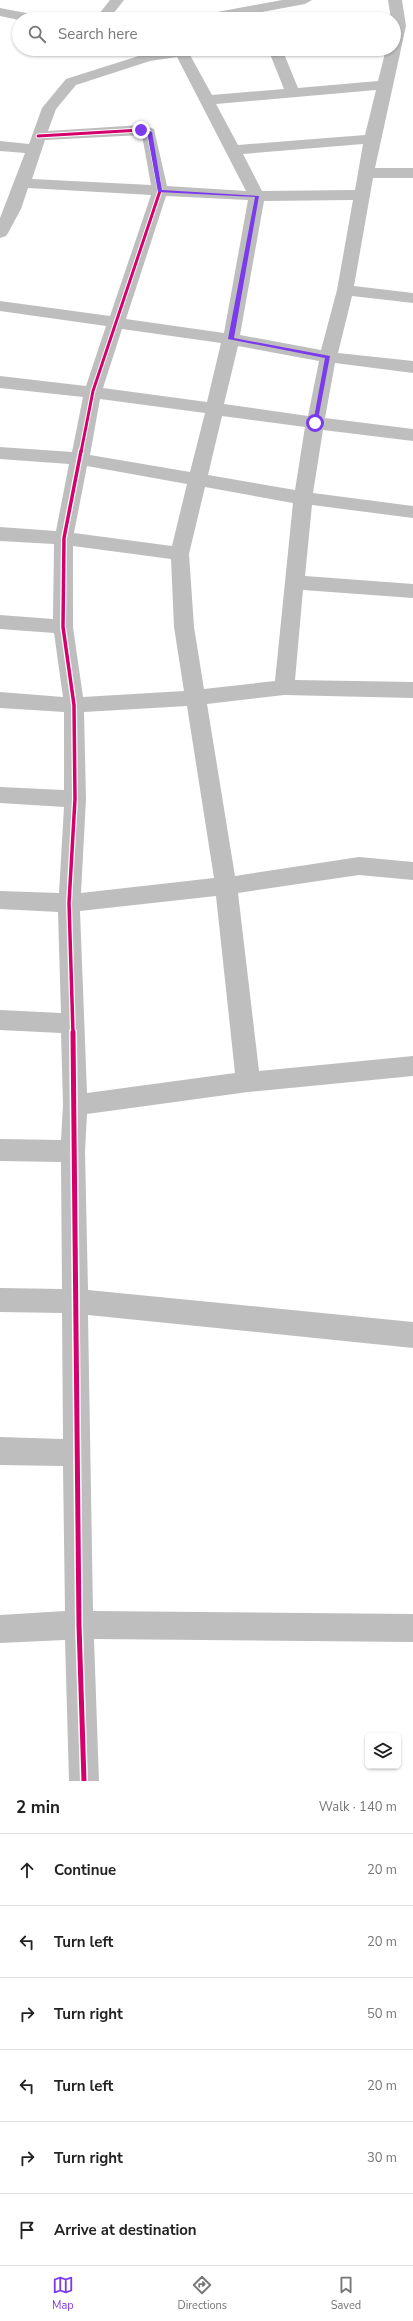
<!DOCTYPE html>
<meta charset="utf-8">
<style>
body{margin:0;font-family:"Nunito Sans",sans-serif;background:#f6f6f6;color:#222}
.controls{position:absolute;right:12px;bottom:12px;display:grid;overflow:hidden;border-radius:6px;box-shadow:0 1px 3px #0004}
.controls button{width:36px;height:36px;display:grid;place-items:center;padding:0;border:0;border-bottom:1px solid #e0e0e0;background:#fff;color:#222;font:20px sans-serif}
.stop{position:absolute;width:12px;height:12px;margin:-9px;border:3px solid #7c3aed;border-radius:50%;background:#fff}
.stop.end{background:#7c3aed;border-color:#fff;box-shadow:0 1px 4px #0008}
.list{margin:0;padding:0;list-style:none}
h2{display:flex;justify-content:space-between;align-items:center;height:52px;margin:0;padding:0 16px;font-size:17px}
h2 small{font-size:13px;font-weight:400;color:#767676}
.list li{display:grid;grid-template-columns:26px 1fr auto;gap:12px;align-items:center;box-sizing:border-box;height:72px;padding:0 16px;border-top:1px solid #e0e0e0}
.list b{display:block;font-size:15px;white-space:nowrap}
.list em{font-size:13px;font-style:normal;color:#767676}
.icon{flex:none;width:22px;height:22px;fill:none;stroke:currentColor;stroke-width:2;stroke-linecap:round;stroke-linejoin:round}
.map{position:relative;flex:none;width:413px;height:1781px;overflow:hidden}
.search{position:absolute;background:#fff;box-shadow:0 1px 3px #0004;left:12px;right:12px;top:12px;height:44px;display:flex;align-items:center;gap:10px;box-sizing:border-box;padding:0 14px;border-radius:22px;color:#767676;font-size:15px}
.sheet{height:484px;background:#fff}
nav{display:flex;justify-content:space-around;align-items:center;box-sizing:border-box;height:56px;border-top:1px solid #e0e0e0;background:#fff;font-size:11px;color:#767676}
nav a{display:grid;justify-items:center;gap:2px}
nav .on{color:#7c3aed}
.map>svg:first-child{display:block}
.lines{fill:none;stroke-linecap:round;stroke-linejoin:round}
.minor{fill:#bebebe;fill-rule:evenodd}
.cycleway-far2-casing{stroke:#fff;stroke-width:5}
.cycleway-far1-casing{stroke:#fff;stroke-width:6}
.cycleway-casing{stroke:#fff;stroke-width:8}
.cycleway-far2{stroke:#d6006c;stroke-width:3}
.cycleway-far1{stroke:#d6006c;stroke-width:3.5}
.cycleway{stroke:#d6006c;stroke-width:5}
.route{fill:#7c3aed}
</style>
<div class="map">
<svg width="413" height="1781" viewBox="0 0 413 1781">
<rect width="100%" height="100%" fill="#fff"/>
<g class="lines">
<path class="minor" d="M110,0H124L109,19H95Z
M282,0H312L305,4L224,19H194L201,15Z
M388,0H402L406,26L375,168H413V178H373L354,286L413,293V303L352,296L338,353L413,361V373L335,363L325,418L413,429V441L323,430L313,493L413,506V518L312,505L305,576L413,584V598L303,590L295,680L413,682V698L284,695L207,704L235,876L359,857L413,862V880L359,875L238,893L259,1071L413,1056V1076L248,1092L87,1114L85,1151L88,1290L413,1322V1348L88,1315L93,1611L413,1614V1642L94,1639L99,1781H69L65,1640L0,1643V1615L65,1611L63,1466L0,1465V1437L63,1439L62,1313L0,1312V1288L62,1289L61,1162L0,1161V1139L61,1140L63,1105L61,1033L0,1030V1010L61,1013L58,912L0,909V891L59,893L64,807L0,803V787L64,790V712L0,708V692L63,697L54,633L0,629V615L53,619L54,544L0,541V527L56,531L69,464L0,459V447L72,452L83,397L0,388V376L86,386L106,326L0,311V301L110,316L151,195L28,188L21,209L8,233L6,236L0,238V218L25,153L0,151V141L29,144L42,108L66,79L148,53L172,49H208L206,52L190,55L212,95L284,89L268,49H282L298,88L378,81L386,49H394V19H391ZM177,57L246,191L167,186L154,129L141,125L48,131L56,109L76,85L150,61ZM376,90L365,135L238,145L216,104ZM142,135L151,185L32,179L45,140ZM363,144L355,190L262,191L243,154ZM166,196L248,200L224,333L126,319ZM353,200L337,290L321,350L240,335L264,201ZM122,329L221,343L207,402L103,388ZM238,346L319,361L308,416L224,404ZM100,399L205,413L190,472L90,455ZM222,416L305,427L295,490L208,475ZM87,466L187,484L172,546L74,533ZM205,487L293,503L275,681L204,689L194,627L189,554ZM73,546L171,559L174,627L184,691L83,697L73,627ZM187,706L214,878L81,893L86,799L84,712ZM216,896L235,1073L87,1093L80,911Z
M0,8L42,16L44,19L19,20L0,16Z"/>
<g class="cycleway-far2-casing">
<path id="cycleway-far2" d="M38,136L141,130L149,132L160,191L93,391L81,452"/>
</g>
<g class="cycleway-far1-casing">
<path id="cycleway-far1" d="M73,1033L69,903L75,799L74,705L63,627L64,538L81,451"/>
</g>
<g class="cycleway-casing">
<path id="cycleway" d="M73,1032L79,1625L84,1781"/>
</g>
<use href="#cycleway-far2" class="cycleway-far2"/>
<use href="#cycleway-far1" class="cycleway-far1"/>
<use href="#cycleway" class="cycleway"/>
</g>
<path class="route" d="M141,128L152,132L162,190L259,196L234,338L330,356L317,425L313,423L325,358L228,339L255,197L158,192L147,132L139,131Z"/>
</svg>
<div class="controls">
<button><svg class="icon" aria-label="layers" viewBox="0 0 24 24"><path d="M12 4l9 5-9 5-9-5zM3 14l9 5 9-5"/></svg></button>
</div>
<div class="stop" style="left:315px;top:423px"></div>
<div class="stop end" style="left:141px;top:130px"></div>
<div class="search"><svg class="icon" aria-label="search" viewBox="0 0 24 24"><circle cx="10" cy="10" r="6"/><path d="M15 15l6 6"/></svg>Search here</div>
</div>
<section class="sheet">
<h2>2 min<small>Walk · 140 m</small></h2>
<ul class="list">
<li><svg class="icon" aria-label="ahead" viewBox="0 0 24 24"><path d="M12 20V5M6 11l6-6 6 6"/></svg><div><b>Continue</b></div><em>20 m</em></li>
<li><svg class="icon" aria-label="left" viewBox="0 0 24 24"><path d="M17 20v-9H6M10 6l-5 5 5 5"/></svg><div><b>Turn left</b></div><em>20 m</em></li>
<li><svg class="icon" aria-label="right" viewBox="0 0 24 24"><path d="M7 20v-9h11M14 6l5 5-5 5"/></svg><div><b>Turn right</b></div><em>50 m</em></li>
<li><svg class="icon" aria-label="left" viewBox="0 0 24 24"><path d="M17 20v-9H6M10 6l-5 5 5 5"/></svg><div><b>Turn left</b></div><em>20 m</em></li>
<li><svg class="icon" aria-label="right" viewBox="0 0 24 24"><path d="M7 20v-9h11M14 6l5 5-5 5"/></svg><div><b>Turn right</b></div><em>30 m</em></li>
<li><svg class="icon" aria-label="arrive" viewBox="0 0 24 24"><path d="M6 21V4h12l-3 4 3 4H6"/></svg><div><b>Arrive at destination</b></div></li>
</ul>
</section>
<nav>
<a class="on"><svg class="icon" aria-label="map" viewBox="0 0 24 24"><path d="M3 6l6-2 6 2 6-2v14l-6 2-6-2-6 2zM9 4v14M15 6v14"/></svg>Map</a>
<a><svg class="icon" aria-label="directions" viewBox="0 0 24 24"><path d="M12 3l9 9-9 9-9-9zM9 14v-3h6M13 9l2 2-2 2"/></svg>Directions</a>
<a><svg class="icon" aria-label="saved" viewBox="0 0 24 24"><path d="M7 4h10v16l-5-4-5 4z"/></svg>Saved</a>
</nav>
